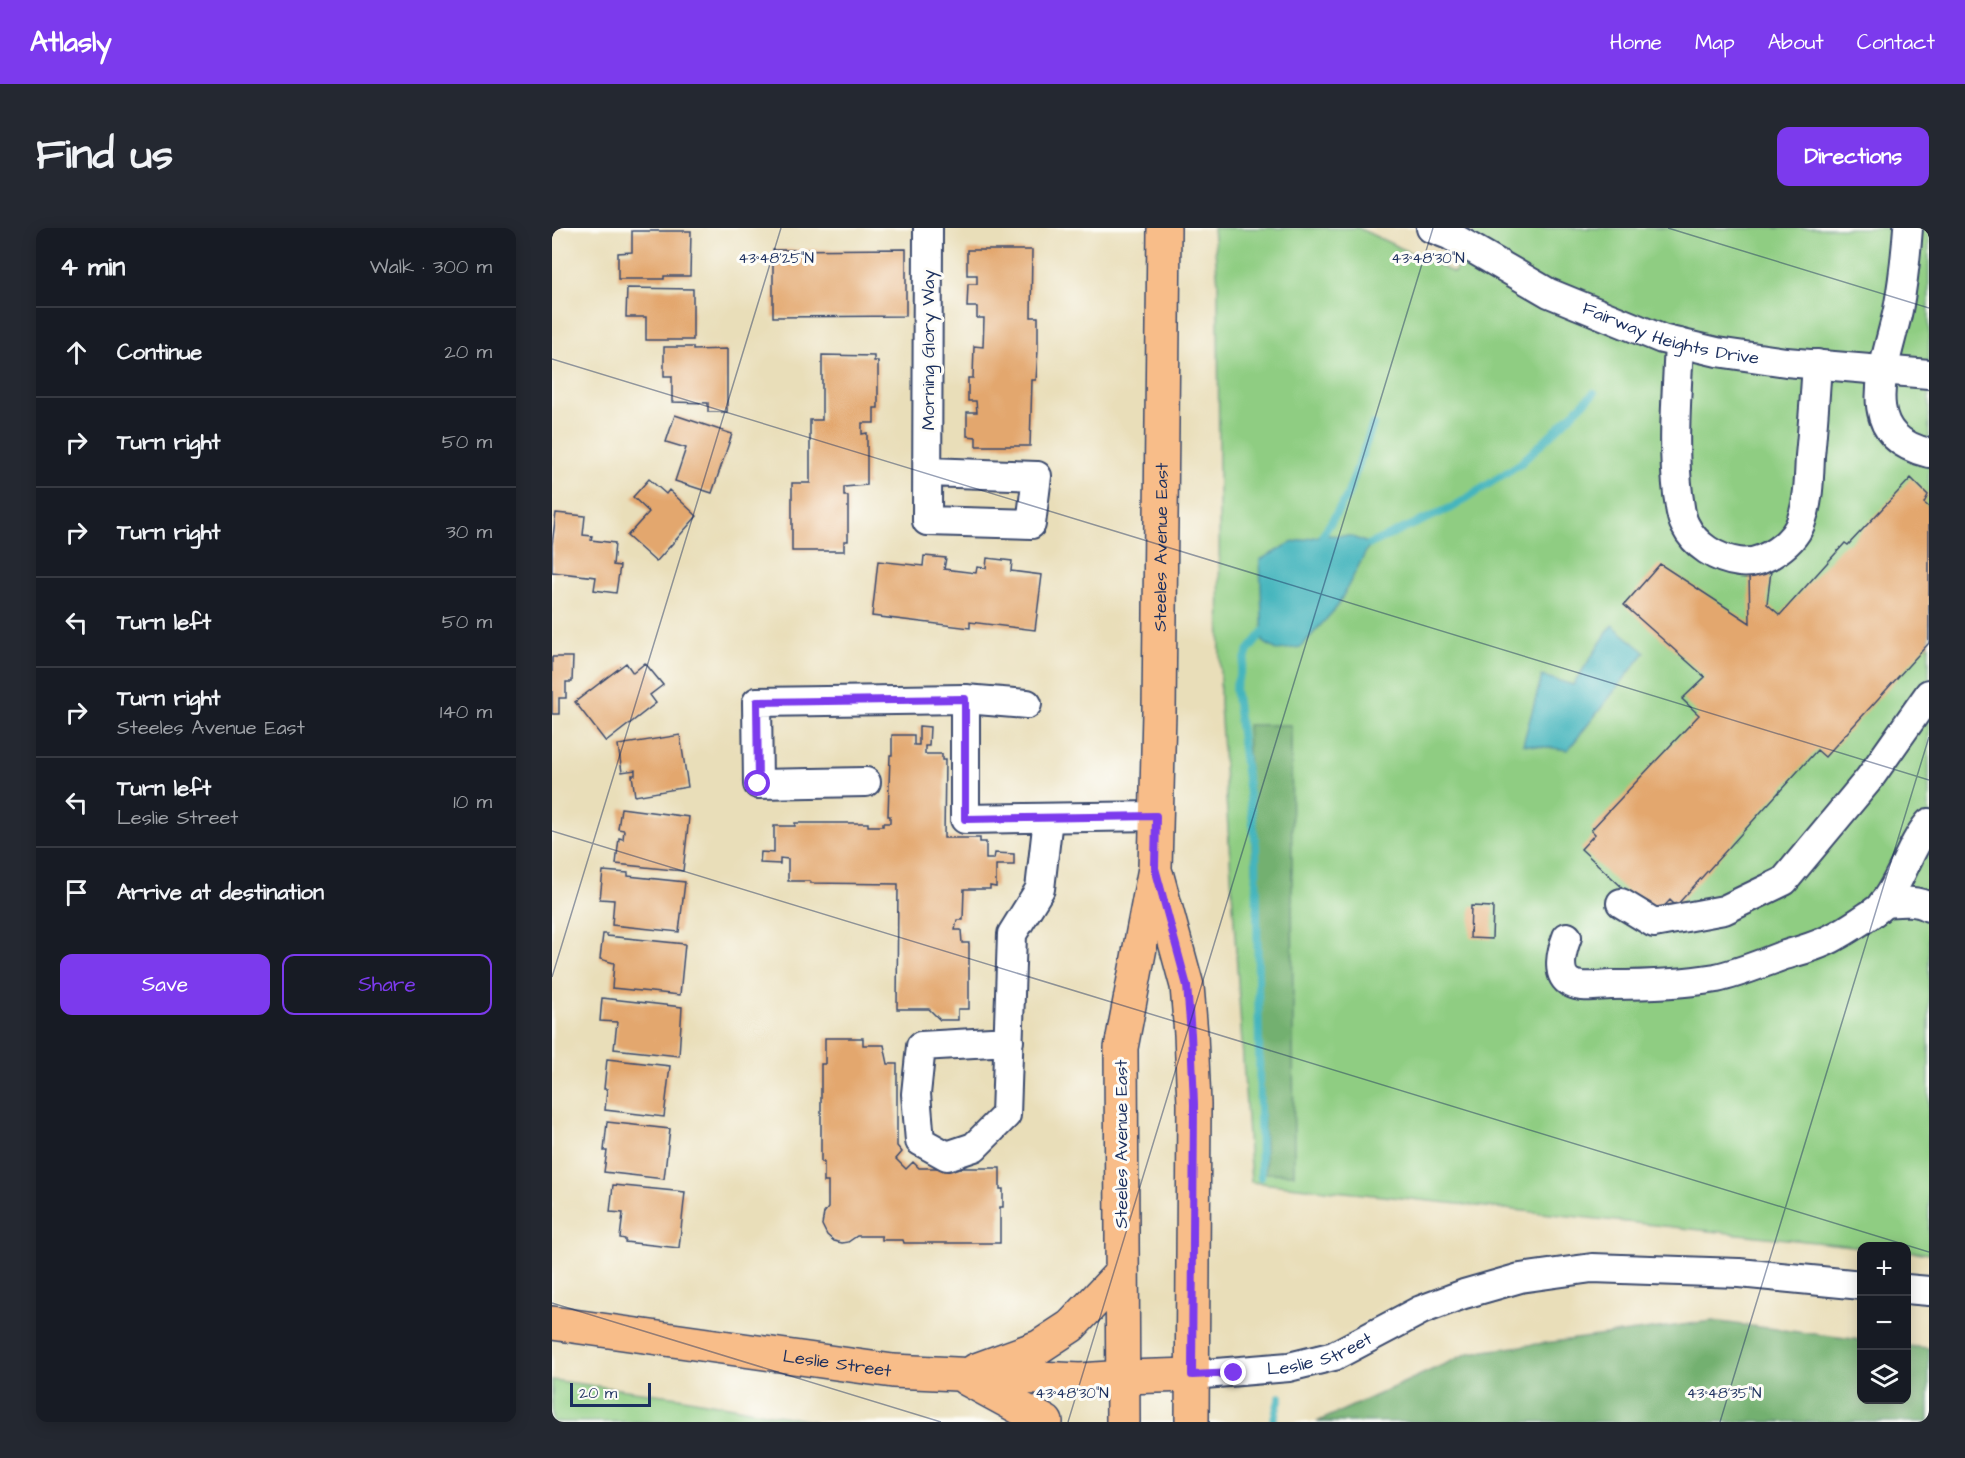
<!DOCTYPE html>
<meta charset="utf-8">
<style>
body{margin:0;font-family:"Architects Daughter",sans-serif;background:#242831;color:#f1f3f6}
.controls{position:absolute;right:18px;bottom:18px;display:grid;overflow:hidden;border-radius:12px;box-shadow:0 3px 15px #0003}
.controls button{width:54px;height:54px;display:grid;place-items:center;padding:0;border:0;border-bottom:2px solid #363941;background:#171b24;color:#f1f3f6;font:30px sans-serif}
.scale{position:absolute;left:18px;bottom:15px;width:81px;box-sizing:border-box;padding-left:6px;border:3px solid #1b2f5e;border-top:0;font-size:16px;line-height:21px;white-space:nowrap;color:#1b2f5e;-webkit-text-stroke:4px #fdfcf7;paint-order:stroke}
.stop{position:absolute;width:18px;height:18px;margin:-14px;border:4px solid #7c3aed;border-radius:50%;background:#fff}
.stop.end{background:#7c3aed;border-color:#fff;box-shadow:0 2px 6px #0008}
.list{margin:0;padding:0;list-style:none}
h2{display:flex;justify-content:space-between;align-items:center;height:78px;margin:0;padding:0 24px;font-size:26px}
h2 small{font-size:20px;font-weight:400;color:#9ea1a6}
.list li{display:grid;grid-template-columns:39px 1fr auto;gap:18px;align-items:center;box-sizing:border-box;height:90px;padding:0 24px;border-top:2px solid #363941}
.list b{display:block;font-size:22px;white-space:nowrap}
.list p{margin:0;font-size:20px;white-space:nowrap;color:#9ea1a6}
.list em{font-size:20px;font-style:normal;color:#9ea1a6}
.actions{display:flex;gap:12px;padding:18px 24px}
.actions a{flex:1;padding:14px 0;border:2px solid #7c3aed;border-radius:12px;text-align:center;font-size:21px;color:#7c3aed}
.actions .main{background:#7c3aed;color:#fff}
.icon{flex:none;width:33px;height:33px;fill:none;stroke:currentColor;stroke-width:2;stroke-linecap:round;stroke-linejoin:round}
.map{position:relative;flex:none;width:1377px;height:1194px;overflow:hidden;border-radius:12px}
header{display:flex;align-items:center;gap:36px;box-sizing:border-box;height:84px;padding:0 30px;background:#7c3aed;color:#fff}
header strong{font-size:28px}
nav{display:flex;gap:33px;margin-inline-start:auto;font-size:21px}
.intro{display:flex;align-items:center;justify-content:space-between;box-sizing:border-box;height:144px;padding:0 36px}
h1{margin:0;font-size:42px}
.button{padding:15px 27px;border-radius:12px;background:#7c3aed;color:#fff;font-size:21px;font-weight:700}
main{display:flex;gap:36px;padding:0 36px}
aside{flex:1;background:#171b24;border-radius:12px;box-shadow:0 3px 15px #0003}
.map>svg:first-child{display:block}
.green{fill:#8fcd82;stroke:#557e70;stroke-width:1.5}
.forest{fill:#73b070;stroke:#477067;stroke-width:1.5}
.water{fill:#45b5bd;stroke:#30728e;stroke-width:1.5}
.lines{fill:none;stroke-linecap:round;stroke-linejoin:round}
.stream{stroke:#45b5bd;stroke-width:8}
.building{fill:#e3a76e}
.minor-casing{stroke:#3a496c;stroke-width:32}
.major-casing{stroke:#3a496c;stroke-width:36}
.minor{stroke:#fff;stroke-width:28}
.major{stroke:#f8bd89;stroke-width:33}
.route{stroke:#7c3aed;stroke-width:8}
.ticks{fill:none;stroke:#1b2f5e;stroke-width:1.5;stroke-opacity:0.45}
.labels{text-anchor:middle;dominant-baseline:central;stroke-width:6;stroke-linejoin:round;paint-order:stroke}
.street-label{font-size:18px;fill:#1b2f5e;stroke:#fdfcf7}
.ticks-label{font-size:15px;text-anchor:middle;fill:#1b2f5e;stroke:#fdfcf7;stroke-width:6;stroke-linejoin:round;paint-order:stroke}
</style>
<header>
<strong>Atlasly</strong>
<nav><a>Home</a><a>Map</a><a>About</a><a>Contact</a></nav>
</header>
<div class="intro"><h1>Find us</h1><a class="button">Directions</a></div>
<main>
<aside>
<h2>4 min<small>Walk · 300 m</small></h2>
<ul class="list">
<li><svg class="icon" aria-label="ahead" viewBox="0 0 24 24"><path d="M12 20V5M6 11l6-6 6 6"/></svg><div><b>Continue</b></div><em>20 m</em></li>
<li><svg class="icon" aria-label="right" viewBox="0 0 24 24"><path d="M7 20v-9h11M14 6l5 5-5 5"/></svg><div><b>Turn right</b></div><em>50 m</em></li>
<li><svg class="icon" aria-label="right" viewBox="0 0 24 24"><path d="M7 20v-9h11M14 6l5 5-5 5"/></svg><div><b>Turn right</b></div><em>30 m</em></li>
<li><svg class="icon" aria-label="left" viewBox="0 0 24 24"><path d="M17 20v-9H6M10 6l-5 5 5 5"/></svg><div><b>Turn left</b></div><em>50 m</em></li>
<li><svg class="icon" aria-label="right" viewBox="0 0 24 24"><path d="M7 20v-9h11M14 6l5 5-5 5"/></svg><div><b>Turn right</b><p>Steeles Avenue East</p></div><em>140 m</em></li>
<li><svg class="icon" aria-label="left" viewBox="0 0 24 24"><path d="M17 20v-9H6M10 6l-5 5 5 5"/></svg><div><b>Turn left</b><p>Leslie Street</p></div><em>10 m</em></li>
<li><svg class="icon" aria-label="arrive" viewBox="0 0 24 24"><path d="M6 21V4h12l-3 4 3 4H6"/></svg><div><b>Arrive at destination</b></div></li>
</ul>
<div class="actions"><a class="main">Save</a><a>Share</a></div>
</aside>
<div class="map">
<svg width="1377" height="1194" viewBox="0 0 1377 1194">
<rect width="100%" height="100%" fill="#fdfcf7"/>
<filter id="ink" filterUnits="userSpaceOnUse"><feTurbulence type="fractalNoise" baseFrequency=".0167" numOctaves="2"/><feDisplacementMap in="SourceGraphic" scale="12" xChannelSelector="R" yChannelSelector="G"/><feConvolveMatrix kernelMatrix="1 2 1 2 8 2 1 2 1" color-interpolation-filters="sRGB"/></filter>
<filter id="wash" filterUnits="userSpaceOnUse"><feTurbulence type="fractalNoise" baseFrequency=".008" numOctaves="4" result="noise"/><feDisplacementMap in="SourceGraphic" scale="24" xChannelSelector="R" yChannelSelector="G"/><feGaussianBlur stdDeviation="1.35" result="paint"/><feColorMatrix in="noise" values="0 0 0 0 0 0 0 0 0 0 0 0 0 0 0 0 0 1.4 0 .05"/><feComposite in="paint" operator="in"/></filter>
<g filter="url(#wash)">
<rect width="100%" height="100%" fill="#e9deb9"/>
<path class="green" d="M661,0H806L902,45L924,0H1377V1026L1355,1023L1354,1018L1309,1019L699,954L668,477L666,56Z
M0,1152L126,1169L264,1194H0Z"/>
<path class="forest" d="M695,497H739L742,946L714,945Z
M1160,1093L1309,1112L1310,1172H1354L1355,1118L1377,1120V1194H765L917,1125Z"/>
<path class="water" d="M771,307L798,308L818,316L785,379L749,419L725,422L711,414L708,332L739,315Z
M1060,397L1093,424L1016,522L971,516L990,448L1021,457Z"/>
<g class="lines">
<path class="stream" d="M771,307L795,268L821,196
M818,316L903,278L969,235L1042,165
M709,949L704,618L683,460L696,423L712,403
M721,1194L728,1169"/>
</g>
<g id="blocks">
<path class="building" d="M80,3H139L138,48H112V51H66V25L80,24Z
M354,21V88L221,89V22Z
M415,22H480L479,89H486V122L484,152H480L478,218H424V209L415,208V184H425L424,173H416V150H421L422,118L431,119L432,90H425V79H415L416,56H425V47H415Z
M75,60L141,61V112H94V89H74Z
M112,119H141V122L175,121V184H156V175L120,174V148H112Z
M270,127L322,128V133H326V180H322V195H310V206L315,205V257L292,259V268H296V313H292V323H240V255H258V192H270Z
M123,187L180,206L160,265L123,253L134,220L114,214Z
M1359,250L1376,267L1372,275L1377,279V415L1273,529L1265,522L1124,678L1118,672L1102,689L1029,621L1043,606L1039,602L1147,487L1130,471L1153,449L1072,377L1108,336L1198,395L1197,344L1219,343L1215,376L1228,387L1293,315L1296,317Z
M97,251L114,266L117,262L145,288L104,334L75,308L97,284L81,269Z
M4,285L33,288L31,307L40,308L39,312L63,315L61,337L68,338L64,365L42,362L44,349L0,344V317Z
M372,328L394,330L392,341L424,345L425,339L434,340L435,330L460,333L459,343L490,347L483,402L418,394V400L320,388L326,333L371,338Z
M0,429H21L20,454H14V470H7V486H0Z
M74,435L81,445L93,435L111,457L98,467L104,475L54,514L23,474Z
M367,498L378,499L377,518H373V526H390V532H393L392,610H428V614H434V631H442L443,625L462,626V637H444V659L438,658V661H412L411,692H405L403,702H409L410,715H417V781H406V792H388L377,781H345L346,656L258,655V653H236V631L228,630V636L208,635L209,624L222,625V598H243V595H316V598H331V595H338V588H336L338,527H340V507H362V517H367Z
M128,507L136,559L83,568L80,547H83V542L70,544L66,517Z
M69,580L137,589L131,643L64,636L67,610L71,611L72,602L66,601Z
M51,643L76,645V648L133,654L127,704L60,697L62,672L48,671Z
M919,678L941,679L940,711L918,710Z
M51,706H55V708L133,716L128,767L60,760L62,735L48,731Z
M50,770L130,779L127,828L62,821L65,794L48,793Z
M273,810H311V817H332L336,836H345V918L350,924L344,931L354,941L361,934L367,940H448V961H451V979H448V1015H352L351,1012H330V1008H305L296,1014L290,1015L282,1013L275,1007L270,997L272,985L276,980V954H272V934H269V836H273Z
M55,831L118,838L112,889L53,882L55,861H52Z
M55,894L118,901L112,951L52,944L55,923H52Z
M61,957L133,964L127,1020L73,1014V1011L68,1010L71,985L58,984Z"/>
</g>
</g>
<g filter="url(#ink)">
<use href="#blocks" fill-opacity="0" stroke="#3a496c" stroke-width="1.5"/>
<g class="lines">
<g class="minor-casing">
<g id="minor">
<path d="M376,0L375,293L479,296L485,248L376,244"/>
<path id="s1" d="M879,0L897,7L997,65L1110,111L1165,124L1234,134L1377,146"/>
<path d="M1356,0C1354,28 1351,55 1346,82C1335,135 1300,207 1377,225"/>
<path d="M1127,115C1125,165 1120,216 1126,266C1128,276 1128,288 1133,297C1143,318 1165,331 1187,334C1211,338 1244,314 1250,291C1257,271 1257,249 1258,228C1261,197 1263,167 1265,136"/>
<path d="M475,476L413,471V591L604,588"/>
<path d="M314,554L206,556L205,474L413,471"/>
<path d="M1069,675L1102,695L1172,682L1232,653L1317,551L1377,466"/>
<path d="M1331,675C1346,674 1364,671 1377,679"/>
<path d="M1015,709C1010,722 1003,747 1019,755C1030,761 1048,757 1059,757C1090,757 1134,755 1164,750C1188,745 1210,735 1233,727C1250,722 1269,717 1284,708C1292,704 1325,683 1329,678C1350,653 1357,619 1377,595"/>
<path d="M457,813L369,818L364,866L368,913L395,928L422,919L454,887L460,706L488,661L496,590"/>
<path d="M1354,1061L1377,1063"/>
<path id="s2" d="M640,1147L737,1139L782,1128L869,1082L912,1066L968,1050L1040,1040L1187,1045L1310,1057"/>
</g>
</g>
<g class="major-casing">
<g id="major">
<path d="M605,648L635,758L639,806L642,876L640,1194"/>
<path id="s3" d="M0,1095L341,1143L528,1152L572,1149L640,1147"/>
<path d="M424,1142L487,1119L519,1098L570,1044"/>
<path d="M415,1151L494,1194"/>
<path id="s4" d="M571,1194L569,820L603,640L607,484L612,0"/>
</g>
</g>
<use href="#minor" class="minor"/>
<use href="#major" class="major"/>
</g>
</g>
<g class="lines" filter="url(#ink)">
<path class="route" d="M206,556L205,474L413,471V591L604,588L603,640L635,758L639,806L642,876L640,1147L682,1145"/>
</g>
<path class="ticks" d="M1116,0L1377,80M0,131L1377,552M0,603L1377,1024M0,749L229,0M0,1075L389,1194M516,1194L881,0M1168,1194L1377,509"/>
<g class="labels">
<g class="street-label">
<text stroke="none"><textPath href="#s1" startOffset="264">Fairway Heights Drive</textPath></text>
<text transform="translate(376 122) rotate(-90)">Morning Glory Way</text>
<text stroke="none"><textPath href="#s4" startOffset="878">Steeles Avenue East</textPath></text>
<text transform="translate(569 916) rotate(-90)">Steeles Avenue East</text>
<text stroke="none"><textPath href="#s2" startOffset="130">Leslie Street</textPath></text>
<text stroke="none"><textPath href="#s3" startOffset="288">Leslie Street</textPath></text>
</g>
</g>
<g class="ticks-label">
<text x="224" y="35">43°48'25"N</text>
<text x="876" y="35">43°48'30"N</text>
<text x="520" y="1170">43°48'30"N</text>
<text x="1172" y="1170">43°48'35"N</text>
</g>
</svg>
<div class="controls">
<button>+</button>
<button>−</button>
<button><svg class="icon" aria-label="layers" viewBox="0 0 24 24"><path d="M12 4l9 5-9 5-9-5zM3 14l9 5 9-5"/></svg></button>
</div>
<div class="scale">20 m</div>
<div class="stop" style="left:206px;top:556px"></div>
<div class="stop end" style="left:682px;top:1145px"></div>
</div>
</main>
